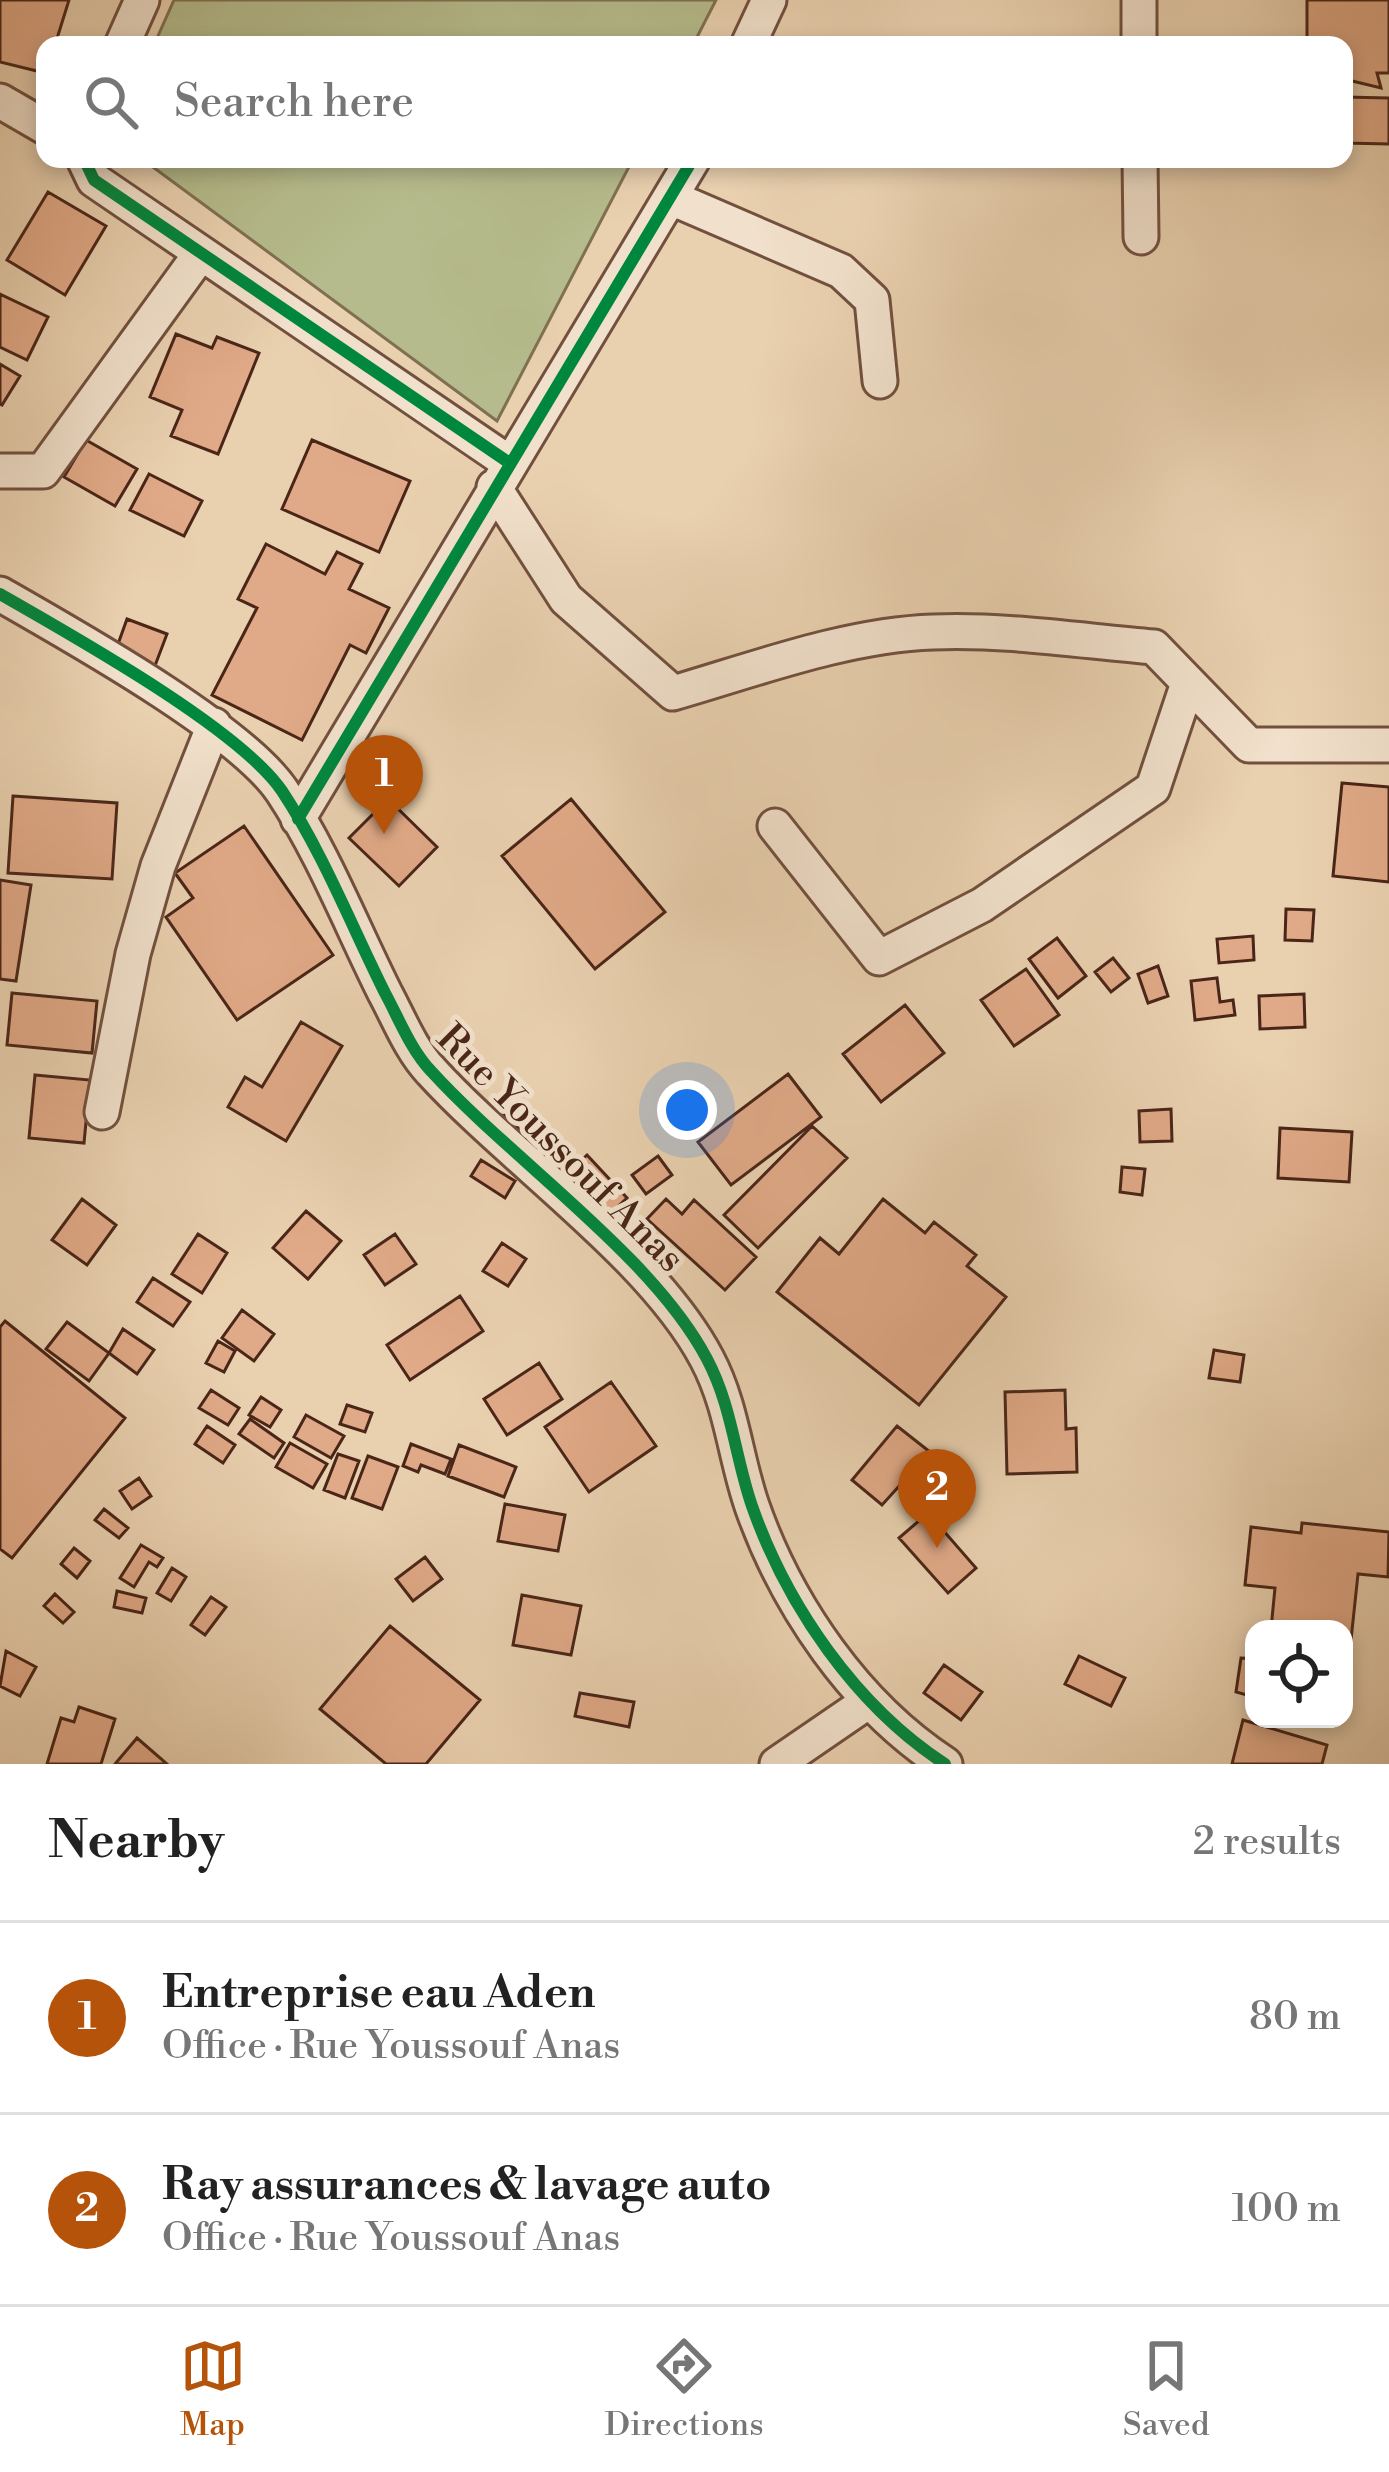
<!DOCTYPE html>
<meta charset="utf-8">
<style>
body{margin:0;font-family:"Libre Bodoni",serif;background:#f2f2f2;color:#222}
.controls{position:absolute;right:36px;bottom:36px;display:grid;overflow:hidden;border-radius:24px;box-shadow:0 6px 18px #0003}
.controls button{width:108px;height:108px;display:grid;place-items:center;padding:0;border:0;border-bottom:3px solid #e0e0e0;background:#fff;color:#222;font:60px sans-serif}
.you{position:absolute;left:687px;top:1110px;width:42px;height:42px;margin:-30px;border:9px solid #fff;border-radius:50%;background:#1a73e8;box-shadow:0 0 0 18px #1a73e833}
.badge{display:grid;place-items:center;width:78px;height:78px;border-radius:50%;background:#b45309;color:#fff;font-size:39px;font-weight:700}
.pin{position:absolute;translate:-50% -99px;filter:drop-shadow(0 3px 6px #0008)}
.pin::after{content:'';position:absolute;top:63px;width:42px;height:36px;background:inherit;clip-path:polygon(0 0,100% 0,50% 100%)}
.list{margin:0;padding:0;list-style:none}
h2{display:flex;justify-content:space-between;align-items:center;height:156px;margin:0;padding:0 48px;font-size:51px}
h2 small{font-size:39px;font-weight:400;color:#767676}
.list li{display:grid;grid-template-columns:78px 1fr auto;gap:36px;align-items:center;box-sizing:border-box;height:192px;padding:0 48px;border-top:3px solid #e0e0e0}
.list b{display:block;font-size:45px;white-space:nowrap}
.list p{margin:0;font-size:39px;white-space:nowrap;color:#767676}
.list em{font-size:39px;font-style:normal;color:#767676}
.icon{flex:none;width:66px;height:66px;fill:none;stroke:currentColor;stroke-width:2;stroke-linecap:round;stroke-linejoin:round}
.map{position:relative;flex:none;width:1389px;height:1764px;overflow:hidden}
.search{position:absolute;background:#fff;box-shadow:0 6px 18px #0003;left:36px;right:36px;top:36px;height:132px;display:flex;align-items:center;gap:30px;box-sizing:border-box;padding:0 42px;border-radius:24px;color:#767676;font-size:45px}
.sheet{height:540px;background:#fff}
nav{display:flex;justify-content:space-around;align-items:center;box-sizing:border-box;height:168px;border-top:3px solid #e0e0e0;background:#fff;font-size:33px;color:#767676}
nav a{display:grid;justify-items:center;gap:6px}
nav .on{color:#b45309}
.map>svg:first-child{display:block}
.green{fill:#b5bb8c;stroke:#807052;stroke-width:3}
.building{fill:#e0a987;stroke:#4a2619;stroke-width:3}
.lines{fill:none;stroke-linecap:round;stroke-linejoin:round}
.minor-casing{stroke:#72503e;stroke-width:39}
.minor{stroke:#f1e0cb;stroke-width:33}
.cycleway-casing{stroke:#f1e0cb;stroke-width:20}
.cycleway{stroke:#00873e;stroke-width:12}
.labels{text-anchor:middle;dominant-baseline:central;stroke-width:10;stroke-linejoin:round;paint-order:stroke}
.street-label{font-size:39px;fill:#4a2619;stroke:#f1e0cb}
</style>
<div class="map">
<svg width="1389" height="1764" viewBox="0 0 1389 1764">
<rect width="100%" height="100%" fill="#e9d0af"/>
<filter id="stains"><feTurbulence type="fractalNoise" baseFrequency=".00167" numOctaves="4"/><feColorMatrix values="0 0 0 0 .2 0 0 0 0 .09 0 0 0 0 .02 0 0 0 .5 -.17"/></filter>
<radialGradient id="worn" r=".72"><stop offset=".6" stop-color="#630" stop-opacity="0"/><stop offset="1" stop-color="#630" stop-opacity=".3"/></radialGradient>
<path class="green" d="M174,0H716L693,45H154Z
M142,159H633L497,421Z"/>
<path class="building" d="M0,0H69L55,45H45V73L0,62Z
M1307,0H1389V73H1377L1381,88L1344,79V45H1307Z
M1344,97L1389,98V144L1344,143Z
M48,192L106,226L65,295L7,260Z
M0,294L48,317L27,360L0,347Z
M176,334L212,348L217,337L259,353L218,454L171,436L182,410L150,397Z
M0,364L20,376L2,405L0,404Z
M86,440L137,469L115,506L64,477Z
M312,440L410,481L379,552L282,509Z
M149,474L202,501L184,536L130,510Z
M266,544L325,574L337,552L362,564L349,589L389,608L366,653L350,645L302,740L212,695L257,608L238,599Z
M127,619L167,634L153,671L113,658Z
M1342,783L1389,787V882L1333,876Z
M13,796L117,803L112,879L8,873Z
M388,799L437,847L399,886L349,838Z
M571,799L665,912L595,969L502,856Z
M244,826L333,955L237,1020L166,917L193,898L175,873Z
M0,880L31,885L16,981L0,979Z
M1286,909L1314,910L1312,941L1285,940Z
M1253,936L1254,960L1219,963L1217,939Z
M1057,938L1086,976L1058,998L1029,959Z
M1113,958L1129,978L1111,992L1095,972Z
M1158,966L1168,996L1148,1003L1138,974Z
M1026,969L1059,1015L1014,1046L981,1000Z
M1217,978L1220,1002L1233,1000L1235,1015L1195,1020L1191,981Z
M12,993L97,1001L92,1053L7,1045Z
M1304,994L1305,1027L1260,1029L1259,996Z
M905,1005L944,1053L881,1102L843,1054Z
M301,1022L342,1046L286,1141L228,1107L245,1077L262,1087Z
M788,1074L821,1117L731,1185L698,1142Z
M35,1075L90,1080L84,1143L29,1138Z
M517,1098L564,1146L539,1171L517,1149L528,1138L502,1112Z
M1171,1109L1172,1141L1140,1142L1139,1111Z
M812,1126L847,1158L758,1248L724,1215Z
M1280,1128L1352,1132L1349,1182L1278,1178Z
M587,1155L627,1198L598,1225L558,1182Z
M658,1156L672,1175L646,1194L632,1175Z
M481,1160L515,1181L505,1198L471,1176Z
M1122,1167L1145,1169L1142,1195L1120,1192Z
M82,1199L116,1225L87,1265L52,1240Z
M666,1199L682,1214L694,1200L756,1257L725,1290L647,1219Z
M883,1199L925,1233L934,1222L976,1255L967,1266L1006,1297L919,1405L777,1292L820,1238L839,1254Z
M306,1211L341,1241L308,1279L273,1248Z
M198,1234L227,1253L202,1293L172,1274Z
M395,1234L416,1264L385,1285L364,1255Z
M502,1243L526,1259L508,1286L483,1271Z
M153,1278L190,1302L173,1326L137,1302Z
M460,1296L483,1331L410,1380L387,1345Z
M242,1310L274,1334L254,1361L222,1338Z
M5,1321L125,1418L12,1558L0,1549V1327Z
M67,1322L109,1353L89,1381L46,1349Z
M123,1329L154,1350L137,1374L109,1353Z
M218,1341L235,1351L224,1372L206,1363Z
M1214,1350L1244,1355L1240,1382L1209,1378Z
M539,1363L562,1399L507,1435L484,1399Z
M611,1382L656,1446L589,1492L545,1427Z
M211,1390L239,1408L228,1425L199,1408Z
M1065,1390L1066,1429L1076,1428L1077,1472L1007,1474L1005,1392Z
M261,1397L281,1410L270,1427L249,1415Z
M347,1405L372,1413L365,1432L340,1424Z
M306,1415L344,1436L331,1458L294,1437Z
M250,1419L284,1443L274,1458L239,1434Z
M207,1426L235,1445L223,1463L195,1444Z
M897,1426L930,1452L882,1505L852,1480Z
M290,1443L327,1464L313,1488L276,1467Z
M411,1444L451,1459L445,1474L421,1465L418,1472L403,1466Z
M459,1445L516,1467L504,1497L448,1476Z
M338,1454L359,1461L345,1498L324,1490Z
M368,1456L398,1467L382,1509L352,1498Z
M139,1478L151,1496L132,1509L120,1491Z
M505,1504L565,1515L558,1551L498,1541Z
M104,1509L128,1528L119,1538L95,1520Z
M928,1513L976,1568L948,1593L899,1538Z
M1302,1523L1389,1532L1388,1577L1358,1574L1351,1640L1344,1639V1629H1271L1275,1588L1245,1585L1251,1527L1301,1533Z
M141,1545L163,1558L157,1567L149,1562L134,1587L120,1578Z
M74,1548L90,1561L77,1578L61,1564Z
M425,1557L442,1579L413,1601L396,1579Z
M172,1568L186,1577L171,1601L157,1593Z
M117,1591L146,1598L142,1613L114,1607Z
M55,1594L74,1612L63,1623L44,1606Z
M522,1595L581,1606L571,1655L513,1645Z
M211,1597L226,1607L205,1635L191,1625Z
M390,1626L480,1700L426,1764H386L320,1709Z
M6,1651L36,1667L20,1696L0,1686Z
M1079,1656L1125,1678L1111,1706L1065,1684Z
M1241,1658L1254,1659V1697L1236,1692Z
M944,1665L982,1692L961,1720L924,1693Z
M580,1693L634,1702L629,1727L575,1716Z
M79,1707L115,1719L101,1764H47L61,1718L74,1722Z
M1243,1720L1327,1745L1322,1764H1232Z
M137,1738L167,1764H115Z"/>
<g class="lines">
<g class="minor-casing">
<path id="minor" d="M1139,0V45
M122,45L142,0
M748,45L769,0
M0,101L45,127
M84,159L94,180L508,462
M1140,159L1141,237
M674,199L841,271L872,300L880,381
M0,471H43L201,253
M494,487L566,599L673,693C756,669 846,635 933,632C1006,629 1082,641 1154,647L1249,745H1389
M0,594C71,635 239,728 282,791C323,853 352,927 385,993C399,1019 411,1050 431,1071C512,1160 653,1256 707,1359C732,1406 735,1457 752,1506C787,1606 856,1706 945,1764
M298,819L693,159
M775,826L879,958L982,905L1153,788L1188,683
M102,1112L133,954L158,866L214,725
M777,1764L869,1701"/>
</g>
<use href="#minor" class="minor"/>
<g class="cycleway-casing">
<path id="cycleway" d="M84,159L94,180L508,462
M0,594C71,635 239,728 282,791C323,853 352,927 385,993C399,1019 411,1050 431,1071C512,1160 653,1256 707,1359C732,1406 735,1457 752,1506C787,1606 856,1706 945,1764
M298,819L693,159"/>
</g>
<use href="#cycleway" class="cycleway"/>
</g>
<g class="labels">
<g class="street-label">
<text transform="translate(560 1149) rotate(45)">Rue Youssouf Anas</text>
</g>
</g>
<rect width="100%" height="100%" filter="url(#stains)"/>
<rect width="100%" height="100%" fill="url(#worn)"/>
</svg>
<div class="controls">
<button><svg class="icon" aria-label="locate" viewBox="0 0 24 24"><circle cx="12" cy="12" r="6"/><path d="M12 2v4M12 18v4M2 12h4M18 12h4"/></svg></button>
</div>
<div class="you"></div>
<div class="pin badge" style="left:384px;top:834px">1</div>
<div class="pin badge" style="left:937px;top:1548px">2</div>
<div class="search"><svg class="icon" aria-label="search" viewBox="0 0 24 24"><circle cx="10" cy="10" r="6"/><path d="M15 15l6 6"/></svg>Search here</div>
</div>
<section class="sheet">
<h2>Nearby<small>2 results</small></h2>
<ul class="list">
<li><span class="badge">1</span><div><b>Entreprise eau Aden</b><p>Office · Rue Youssouf Anas</p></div><em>80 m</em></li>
<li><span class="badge">2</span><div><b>Ray assurances &amp; lavage auto</b><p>Office · Rue Youssouf Anas</p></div><em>100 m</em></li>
</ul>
</section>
<nav>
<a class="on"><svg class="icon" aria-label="map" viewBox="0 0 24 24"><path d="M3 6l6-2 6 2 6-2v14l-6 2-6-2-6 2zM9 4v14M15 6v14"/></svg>Map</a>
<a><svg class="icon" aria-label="directions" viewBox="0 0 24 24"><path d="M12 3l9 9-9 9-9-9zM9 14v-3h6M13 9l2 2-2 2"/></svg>Directions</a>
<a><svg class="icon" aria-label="saved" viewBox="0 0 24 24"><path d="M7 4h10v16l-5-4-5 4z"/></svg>Saved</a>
</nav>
